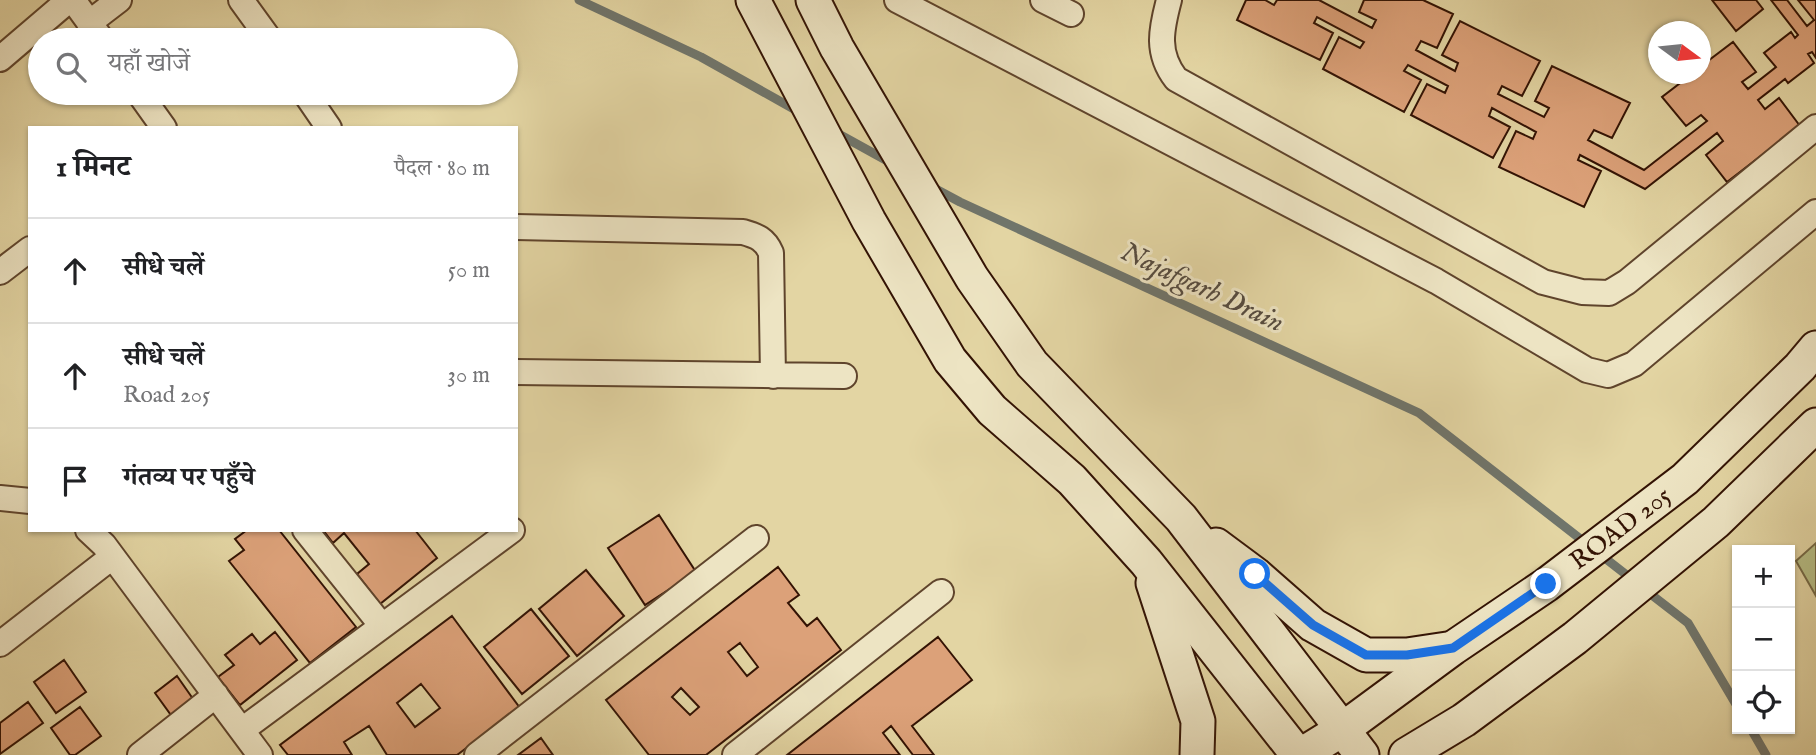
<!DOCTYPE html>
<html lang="hi">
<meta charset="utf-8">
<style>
body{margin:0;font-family:"IM FELL English","Noto Serif Devanagari",serif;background:#f6f6f6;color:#202124}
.controls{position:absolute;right:21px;bottom:21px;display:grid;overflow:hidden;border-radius:0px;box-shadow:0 2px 5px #0004}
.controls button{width:63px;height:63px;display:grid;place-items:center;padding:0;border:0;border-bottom:2px solid #e0e0e0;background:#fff;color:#202124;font:35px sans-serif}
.compass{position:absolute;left:1648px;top:21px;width:63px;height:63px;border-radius:50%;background:#fff;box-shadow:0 2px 5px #0004;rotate:105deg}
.stop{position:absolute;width:21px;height:21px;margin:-16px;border:5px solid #1a73e8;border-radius:50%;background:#fff}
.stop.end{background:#1a73e8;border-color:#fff;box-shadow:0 2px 7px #0008}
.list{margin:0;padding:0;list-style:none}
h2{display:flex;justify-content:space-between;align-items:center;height:91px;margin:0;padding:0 28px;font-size:30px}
h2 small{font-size:23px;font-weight:400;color:#757577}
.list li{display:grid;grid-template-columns:46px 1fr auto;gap:21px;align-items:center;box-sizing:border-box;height:105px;padding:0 28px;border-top:2px solid #e0e0e0}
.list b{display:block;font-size:26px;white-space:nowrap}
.list p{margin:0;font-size:23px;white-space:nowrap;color:#757577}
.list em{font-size:23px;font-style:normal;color:#757577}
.icon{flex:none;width:38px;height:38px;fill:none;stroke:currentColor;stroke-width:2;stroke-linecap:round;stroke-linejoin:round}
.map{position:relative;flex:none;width:1816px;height:755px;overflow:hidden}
.search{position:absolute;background:#fff;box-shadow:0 2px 5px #0004;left:28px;top:28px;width:490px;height:77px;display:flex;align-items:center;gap:18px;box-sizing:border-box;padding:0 24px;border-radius:38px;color:#757577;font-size:26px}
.panel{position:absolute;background:#fff;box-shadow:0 2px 5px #0004;left:28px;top:126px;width:490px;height:406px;border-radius:0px}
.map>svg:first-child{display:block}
.green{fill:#b6bd84;stroke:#746844;stroke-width:2}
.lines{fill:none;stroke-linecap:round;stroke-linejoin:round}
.stream{stroke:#70756b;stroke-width:9}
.building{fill:#dca179;stroke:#331304;stroke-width:2;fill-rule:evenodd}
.street-casing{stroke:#5f442c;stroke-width:28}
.secondary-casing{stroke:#331304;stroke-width:37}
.street{stroke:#ede4c3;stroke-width:24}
.secondary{stroke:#ede4c3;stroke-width:33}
.route{stroke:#1a73e8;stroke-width:9}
.labels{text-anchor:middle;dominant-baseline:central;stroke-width:6;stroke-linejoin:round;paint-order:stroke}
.street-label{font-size:26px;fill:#331304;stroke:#ede4c3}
.water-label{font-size:28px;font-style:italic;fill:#564c40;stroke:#ede4c3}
</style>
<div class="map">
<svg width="1816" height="755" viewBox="0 0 1816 755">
<rect width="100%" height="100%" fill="#e3d5a3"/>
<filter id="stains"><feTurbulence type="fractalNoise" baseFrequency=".00286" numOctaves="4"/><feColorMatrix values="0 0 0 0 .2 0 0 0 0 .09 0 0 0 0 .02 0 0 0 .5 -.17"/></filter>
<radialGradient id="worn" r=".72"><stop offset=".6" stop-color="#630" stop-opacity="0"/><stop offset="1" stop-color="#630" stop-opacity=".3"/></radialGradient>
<path class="green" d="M1816,543V596L1796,561Z"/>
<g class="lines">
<path class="stream" d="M579,0L701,57L801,113
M835,132L893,164
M932,187L960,202L1419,413L1633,580
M1644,589L1688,623L1737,706
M1751,729L1766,755"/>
</g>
<path class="building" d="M1246,0H1265L1274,5L1277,0H1319L1372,28L1376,20L1359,12L1364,0H1423L1453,14L1437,48L1421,41L1416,50L1455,71L1458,63L1442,55L1460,21L1540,61L1522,96L1502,86L1498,94L1544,117L1549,108L1535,101L1552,66L1630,103L1612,138L1594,130L1588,140L1644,170L1707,121L1701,115L1686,126L1662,97L1692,74H1700V67L1733,42L1756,72L1742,82L1748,89L1776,67L1764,53L1791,32L1795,38L1798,35L1771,0H1787L1807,26L1814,20L1798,0H1816V58L1812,52L1808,54L1814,63L1788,83L1785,79L1758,100L1765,109L1779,98L1800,126L1727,182L1706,155L1723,141L1717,133L1645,189L1580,155L1578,160L1601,171L1584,207L1499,167L1516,131L1533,139L1536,132L1492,108L1489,116L1510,127L1493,158L1411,115L1427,84L1445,93L1448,86L1408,65L1404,71L1421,80L1404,112L1323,69L1339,37L1360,48L1364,42L1317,17L1314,23L1333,33L1320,60L1237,20Z
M1712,0H1756L1763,9L1736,31Z
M659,515L696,572L645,605L608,548Z
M247,530H279L356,627L310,663L229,561L244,550L235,539Z
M323,530H415L437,558L380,604L357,574L369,564L344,533L333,543Z
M778,567L799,595L788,603L807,626L817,618L841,650L706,755H649L606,700ZM740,643L758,667L747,676L728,652ZM681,688L699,707L690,715L672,697Z
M586,570L624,616L577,656L539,609Z
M531,609L569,656L522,694L484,647Z
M452,616L520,708L457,755H387L369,726L344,742L352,755H288L280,745ZM421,684L440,708L415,727L397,703Z
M275,632L297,660L240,705L218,677L234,665L225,655L252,634L260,644Z
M938,637L972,680L912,726L934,755H913L891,726L883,733L900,755H787Z
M64,660L86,692L56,713L34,682Z
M177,676L198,706L176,722L155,693Z
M28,702L43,723L0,754V723Z
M80,707L101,736L75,755H70L51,728Z
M541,738L553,755H518Z"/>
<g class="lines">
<g class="street-casing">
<path id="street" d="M73,0L102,40
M241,0L270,40
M897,0L1436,281L1587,370L1608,375L1634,364L1816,212
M1043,0L1071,14
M1169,0C1161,30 1156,53 1176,79L1543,282L1582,292L1609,293L1627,282L1816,127
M89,23L119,0
M0,59L69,0
M139,93L164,128
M305,93L329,128
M516,227L743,232C757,236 765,239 771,253L773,376
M0,272L30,249
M516,372L844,376
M0,498L30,501
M88,530L104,545L260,755
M305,530L382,626
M0,644L112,557
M242,730L512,530
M140,755L216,695
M477,755L756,538
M735,755L941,592"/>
</g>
<g class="secondary-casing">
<g id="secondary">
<path d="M753,0L869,221L950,360L992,410L1072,480L1146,562L1298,755"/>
<path d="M813,0L837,48L972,278L1032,364L1181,518L1362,755"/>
<path d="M1216,545L1255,574L1313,625L1366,655H1407L1447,649"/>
<path d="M1153,583L1198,721L1197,755"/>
<path id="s1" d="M1301,755L1343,729L1453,648L1546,585L1685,479L1800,367L1816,348"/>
<path d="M1406,755L1464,720L1575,638L1716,522L1816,425"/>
</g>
</g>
<use href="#street" class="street"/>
<use href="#secondary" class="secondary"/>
</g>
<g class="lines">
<path class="route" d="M1255,574L1313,625L1366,655H1407L1453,648L1546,584"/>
</g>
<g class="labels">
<g class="street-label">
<text stroke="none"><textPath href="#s1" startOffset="392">ROAD 205</textPath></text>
</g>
<g class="water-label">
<text transform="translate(1202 288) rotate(25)">Najafgarh Drain</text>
</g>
</g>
<rect width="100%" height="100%" filter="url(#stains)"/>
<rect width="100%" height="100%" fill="url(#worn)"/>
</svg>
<div class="controls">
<button>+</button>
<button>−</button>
<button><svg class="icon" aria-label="locate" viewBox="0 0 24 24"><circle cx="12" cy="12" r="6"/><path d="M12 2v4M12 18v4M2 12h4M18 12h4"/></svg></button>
</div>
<svg class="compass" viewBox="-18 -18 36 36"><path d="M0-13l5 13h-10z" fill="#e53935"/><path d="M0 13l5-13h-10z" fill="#757577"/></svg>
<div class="stop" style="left:1255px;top:574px"></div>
<div class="stop end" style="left:1546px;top:584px"></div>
<div class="search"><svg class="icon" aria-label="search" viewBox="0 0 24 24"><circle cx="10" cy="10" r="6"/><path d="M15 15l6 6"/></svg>यहाँ खोजें</div>
<section class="panel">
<h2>1 मिनट<small>पैदल · 80 m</small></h2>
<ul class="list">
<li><svg class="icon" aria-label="ahead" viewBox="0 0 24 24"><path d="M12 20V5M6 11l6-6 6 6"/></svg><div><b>सीधे चलें</b></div><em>50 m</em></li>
<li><svg class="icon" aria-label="ahead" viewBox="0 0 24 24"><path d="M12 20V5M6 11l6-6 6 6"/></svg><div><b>सीधे चलें</b><p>Road 205</p></div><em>30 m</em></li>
<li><svg class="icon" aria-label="arrive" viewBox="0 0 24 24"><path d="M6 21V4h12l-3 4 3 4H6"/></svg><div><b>गंतव्य पर पहुँचे</b></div></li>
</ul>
</section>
</div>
